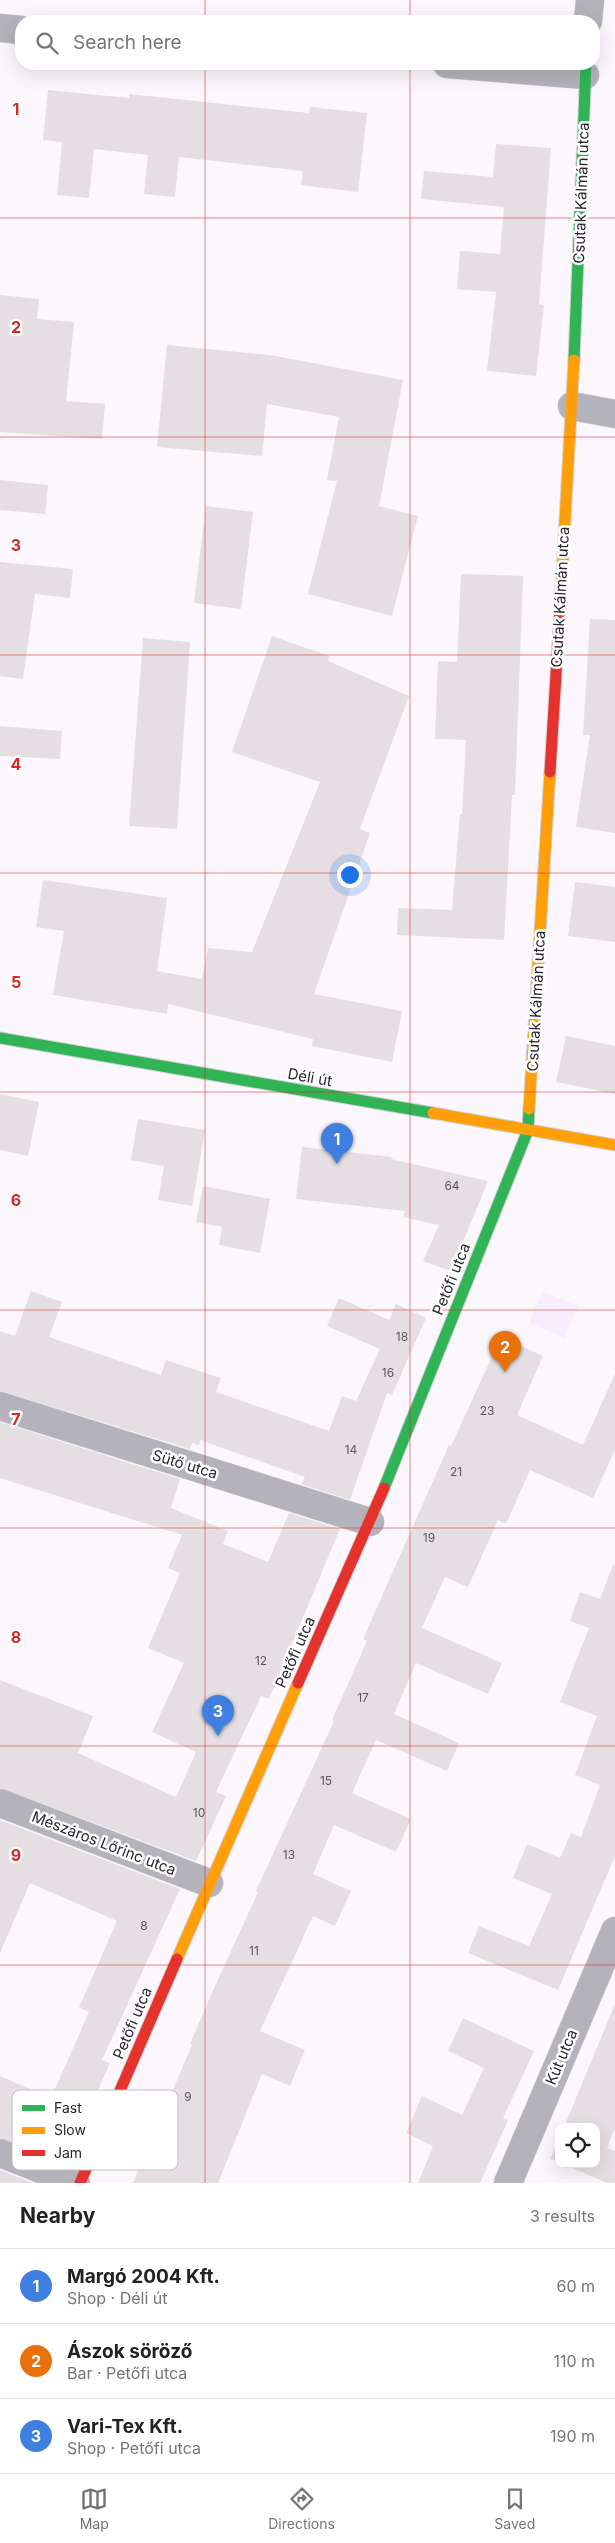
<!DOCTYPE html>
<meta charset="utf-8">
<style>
body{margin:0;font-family:Inter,sans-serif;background:#f2f2f2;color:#222}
.controls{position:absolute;right:15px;bottom:15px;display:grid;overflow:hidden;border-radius:10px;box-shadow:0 5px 20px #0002}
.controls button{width:45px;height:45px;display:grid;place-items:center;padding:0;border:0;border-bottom:1px solid #e0e0e0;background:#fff;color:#222;font:25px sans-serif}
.you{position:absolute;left:349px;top:874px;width:18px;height:18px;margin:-12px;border:4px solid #fff;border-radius:50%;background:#1a73e8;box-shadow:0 0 0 8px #1a73e833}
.badge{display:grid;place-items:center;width:32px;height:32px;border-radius:50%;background:#736e75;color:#fff;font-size:16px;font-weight:700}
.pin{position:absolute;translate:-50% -41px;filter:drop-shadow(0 1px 2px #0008)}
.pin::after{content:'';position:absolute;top:26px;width:18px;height:15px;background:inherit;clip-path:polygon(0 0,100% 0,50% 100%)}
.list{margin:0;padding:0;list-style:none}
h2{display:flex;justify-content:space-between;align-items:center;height:65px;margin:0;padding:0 20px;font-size:21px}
h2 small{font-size:16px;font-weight:400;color:#767676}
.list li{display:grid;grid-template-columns:32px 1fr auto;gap:15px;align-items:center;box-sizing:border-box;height:75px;padding:0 20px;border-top:1px solid #e0e0e0}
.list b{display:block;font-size:19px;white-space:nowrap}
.list p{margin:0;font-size:16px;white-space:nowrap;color:#767676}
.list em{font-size:16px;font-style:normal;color:#767676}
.icon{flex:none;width:28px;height:28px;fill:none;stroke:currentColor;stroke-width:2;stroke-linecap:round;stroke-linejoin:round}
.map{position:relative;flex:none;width:615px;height:2183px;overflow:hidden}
.search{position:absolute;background:#fff;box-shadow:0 5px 20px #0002;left:15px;right:15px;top:15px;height:55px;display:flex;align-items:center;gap:12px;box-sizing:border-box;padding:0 18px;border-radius:20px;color:#767676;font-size:19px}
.sheet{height:290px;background:#fff}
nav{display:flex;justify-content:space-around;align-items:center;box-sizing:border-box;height:70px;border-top:1px solid #e0e0e0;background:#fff;font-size:14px;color:#767676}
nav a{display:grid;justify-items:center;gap:2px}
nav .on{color:#736e75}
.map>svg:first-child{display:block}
.built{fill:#f8edfd}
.building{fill:#e5dfe4}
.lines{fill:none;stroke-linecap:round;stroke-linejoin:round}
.street-casing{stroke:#d5d2d6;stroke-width:29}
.fast-casing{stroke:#d5d2d6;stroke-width:13}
.slow-casing{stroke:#d5d2d6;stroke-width:13}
.jam-casing{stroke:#d5d2d6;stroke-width:13}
.street{stroke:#b4b2bb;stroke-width:28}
.fast{stroke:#30b455;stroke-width:11}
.slow{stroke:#ff9f0a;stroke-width:11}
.jam{stroke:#e5322d;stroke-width:11}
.grid{fill:none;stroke:#d62828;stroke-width:1;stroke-opacity:0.55}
.labels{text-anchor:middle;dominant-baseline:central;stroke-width:5;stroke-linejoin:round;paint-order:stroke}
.number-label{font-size:12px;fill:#5b565c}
.street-label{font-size:15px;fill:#2a252c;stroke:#fff}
.key{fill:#fff;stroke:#bfbec0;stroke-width:1}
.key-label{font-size:14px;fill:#2a252c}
.grid-label{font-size:16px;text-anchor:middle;font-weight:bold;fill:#d62828;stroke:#fff;stroke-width:5;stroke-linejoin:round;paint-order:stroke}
</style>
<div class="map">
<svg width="615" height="2183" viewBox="0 0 615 2183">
<rect width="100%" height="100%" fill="#fbf7fc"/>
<path class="built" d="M543,1291L578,1306L565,1338L529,1323Z"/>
<path class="building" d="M48,90L129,98V94L309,113L310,107L367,113L358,192L301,185L303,171L179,157L175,197L144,194L148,155L94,149L89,198L57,195L62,142L43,140Z
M496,144L551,148L539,304L544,305L536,376L487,371L496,292L457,289L460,251L500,254L504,207L421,199L424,171L493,177Z
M0,295L39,299L37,319L74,322L66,401L105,404L102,439L0,432Z
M167,345L270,355L403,380L379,506L418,516L392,616L308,594L337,481L327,480L339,417L267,404L262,456L157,447Z
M0,480L48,485L45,514L0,510Z
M206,506L253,512L241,609L194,603Z
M0,562L73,569L70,598L35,594L23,679L0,676Z
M461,574L523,576L515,795H512L504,940L397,935L398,908L452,910L460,814H462L466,740L435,739L438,661L457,662Z
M590,619L615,620V833L576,827L590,735H583Z
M272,636L329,656L328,661L409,696L360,829L370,833L314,994L402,1011L392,1062L312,1046L313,1039L168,1004L167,1014L53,995L64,931L36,927L43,880L167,898L157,971L202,979L208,948L252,952L320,782L232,752Z
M143,638L190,642L177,829L129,826Z
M0,726L62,731L60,759L0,756Z
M575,882L615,887V942L568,936Z
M566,1036L615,1046V1094L556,1082Z
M0,1094L39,1102L28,1156L0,1150Z
M138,1119L205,1130L192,1206L158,1200L164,1166L131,1160Z
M302,1147L392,1157L391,1159L488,1181L451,1271L423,1261L439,1225L403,1217L405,1211L296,1199Z
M203,1186L270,1199L260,1253L219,1245L222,1227L196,1222Z
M31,1291L62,1302L49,1337L161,1375L166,1360L221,1378L216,1392L329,1431L342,1396L356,1401L380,1349L327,1326L339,1298L389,1320L396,1304L426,1318L392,1395L387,1393L350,1500L301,1484L305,1477L200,1440L199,1445L192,1443L190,1449L0,1391V1331L15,1336Z
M501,1337L543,1356L517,1415L583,1445L615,1374V1450L593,1498L530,1470L506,1524L498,1520L468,1587L445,1577L422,1628L502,1663L488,1694L416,1663L394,1714L459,1743L447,1771L376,1740L352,1793L411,1819L396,1852L334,1825L313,1874L351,1891L335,1926L313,1916L260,2031L305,2050L290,2086L262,2074L218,2183H133L192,2045L190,2044L211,1995L258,1892L256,1891L334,1721L332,1720L367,1641L363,1639L449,1445L451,1446Z
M0,1422L180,1479L171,1508L228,1531L223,1544L268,1562L289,1513L340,1529L269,1699L261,1696L216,1792L226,1796L196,1861L0,1788V1680L93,1716L78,1753L176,1797L196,1752L152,1732L184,1663L148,1648L180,1573L168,1568L182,1535L0,1478Z
M613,1565L615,1566V1856L558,1990L468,1953L479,1926L529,1946L552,1894L513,1878L527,1844L560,1858L571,1833L581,1837L600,1785L575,1775L597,1716L560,1702L589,1628L570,1621L580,1592L600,1599Z
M0,1820L180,1889L102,2060L110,2063L66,2162L0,2138V2076L51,2098L89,2012L79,2007L117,1921L30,1883L0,1953Z
M615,2004V2128L607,2148L615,2151V2183H607L563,2164H596V2127H564Z
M463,2018L534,2051L503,2118L508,2120L480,2183H418L433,2146L406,2133L422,2096L462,2115L484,2068L448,2051Z
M559,2139V2162L550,2159Z
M0,2170L33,2183H0Z"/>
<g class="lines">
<g class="street-casing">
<path id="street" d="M588,21L590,0
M0,28L21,30
M447,64L585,75
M572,406L615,414
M0,1406L370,1522
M0,1803L209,1883
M0,2153L76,2183
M508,2183L615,1931"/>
</g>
<g class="fast-casing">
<path id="fast" d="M574,360L586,64
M0,1038L433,1113
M384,1488L528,1130L529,1109"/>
</g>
<g class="slow-casing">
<path id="slow" d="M560,609L574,360
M529,1109L550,772
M433,1113L615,1145
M177,1959L298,1683"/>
</g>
<g class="jam-casing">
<path id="jam" d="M550,772L560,609
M298,1683L384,1488
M80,2183L177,1959"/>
</g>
<use href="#street" class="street"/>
<use href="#fast" class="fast"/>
<use href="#slow" class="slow"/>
<use href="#jam" class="jam"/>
</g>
<path class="grid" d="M205,0V21M410,0V21M205,64V2183M410,64V2183M0,218H615M0,437H615M0,655H615M0,873H615M0,1092H615M0,1310H615M0,1528H615M0,1746H615M0,1965H615"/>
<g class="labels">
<g class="number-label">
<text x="452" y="1185">64</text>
<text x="402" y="1336">18</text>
<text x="388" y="1372">16</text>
<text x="487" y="1410">23</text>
<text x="351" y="1449">14</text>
<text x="456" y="1471">21</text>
<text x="429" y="1537">19</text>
<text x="261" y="1660">12</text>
<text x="363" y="1697">17</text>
<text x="326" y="1780">15</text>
<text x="199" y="1812">10</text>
<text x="289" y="1854">13</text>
<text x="144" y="1925">8</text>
<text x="254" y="1950">11</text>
<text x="188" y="2096">9</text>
</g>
<g class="street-label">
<text transform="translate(581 193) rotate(-88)">Csutak Kálmán utca</text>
<text transform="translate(560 597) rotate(-87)">Csutak Kálmán utca</text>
<text transform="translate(536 1001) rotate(-87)">Csutak Kálmán utca</text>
<text transform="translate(310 1077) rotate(10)">Déli út</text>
<text transform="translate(451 1279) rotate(-68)">Petőfi utca</text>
<text transform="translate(185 1464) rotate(17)">Sütő utca</text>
<text transform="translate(295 1652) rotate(-66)">Petőfi utca</text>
<text transform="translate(104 1843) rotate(21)">Mészáros Lőrinc utca</text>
<text transform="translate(132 2023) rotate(-67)">Petőfi utca</text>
<text transform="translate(561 2057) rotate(-67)">Kút utca</text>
</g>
</g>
<rect x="12" y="2090" width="166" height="80" rx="8" class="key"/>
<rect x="22" y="2105" width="23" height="6" fill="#30b455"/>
<rect x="22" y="2127" width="23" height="7" fill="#ff9f0a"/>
<rect x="22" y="2150" width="23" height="6" fill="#e5322d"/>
<g class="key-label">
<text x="54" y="2113">Fast</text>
<text x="54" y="2135">Slow</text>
<text x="54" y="2158">Jam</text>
</g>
<g class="grid-label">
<text x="16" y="115">1</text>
<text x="16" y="333">2</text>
<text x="16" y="551">3</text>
<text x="16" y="770">4</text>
<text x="16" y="988">5</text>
<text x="16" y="1206">6</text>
<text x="16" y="1425">7</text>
<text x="16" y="1643">8</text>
<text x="16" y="1861">9</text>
</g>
</svg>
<div class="controls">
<button><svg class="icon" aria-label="locate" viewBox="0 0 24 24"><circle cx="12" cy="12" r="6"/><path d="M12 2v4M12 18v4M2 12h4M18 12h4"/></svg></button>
</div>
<div class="you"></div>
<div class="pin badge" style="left:337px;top:1164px;background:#3f7fe0">1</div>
<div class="pin badge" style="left:505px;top:1372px;background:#e8710a">2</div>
<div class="pin badge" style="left:218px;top:1736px;background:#3f7fe0">3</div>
<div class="search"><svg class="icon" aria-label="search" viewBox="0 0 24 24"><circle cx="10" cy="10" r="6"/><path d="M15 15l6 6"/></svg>Search here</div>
</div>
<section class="sheet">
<h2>Nearby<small>3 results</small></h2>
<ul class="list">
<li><span class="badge" style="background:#3f7fe0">1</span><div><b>Margó 2004 Kft.</b><p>Shop · Déli út</p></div><em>60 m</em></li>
<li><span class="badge" style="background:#e8710a">2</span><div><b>Ászok söröző</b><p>Bar · Petőfi utca</p></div><em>110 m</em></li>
<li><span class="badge" style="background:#3f7fe0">3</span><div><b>Vari-Tex Kft.</b><p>Shop · Petőfi utca</p></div><em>190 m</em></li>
</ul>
</section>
<nav>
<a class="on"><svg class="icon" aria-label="map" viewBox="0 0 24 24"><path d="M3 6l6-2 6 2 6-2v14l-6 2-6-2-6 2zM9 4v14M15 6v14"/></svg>Map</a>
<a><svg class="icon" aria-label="directions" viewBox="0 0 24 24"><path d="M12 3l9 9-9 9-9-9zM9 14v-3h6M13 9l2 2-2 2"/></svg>Directions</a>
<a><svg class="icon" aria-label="saved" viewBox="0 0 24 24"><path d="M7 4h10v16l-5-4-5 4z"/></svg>Saved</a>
</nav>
